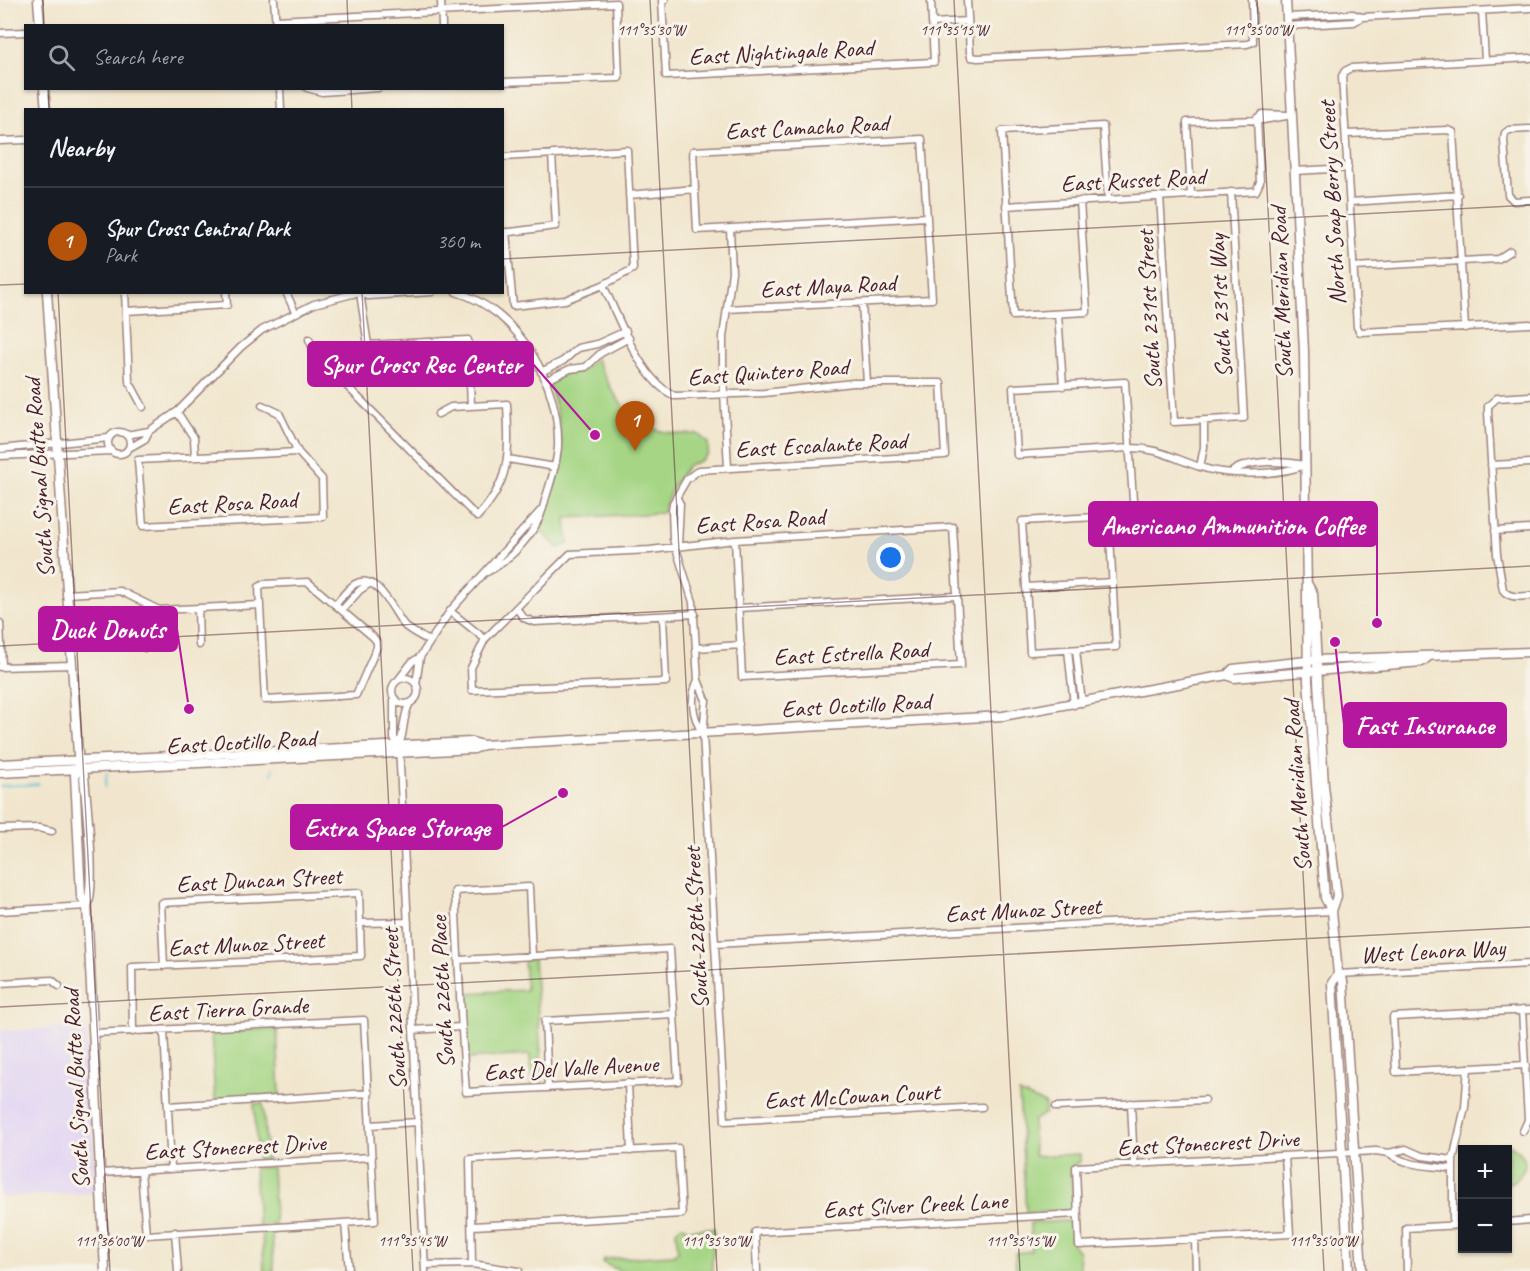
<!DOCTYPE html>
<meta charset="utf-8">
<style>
body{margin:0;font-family:Caveat,sans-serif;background:#242831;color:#f1f3f6}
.controls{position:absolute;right:18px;bottom:18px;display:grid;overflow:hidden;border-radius:0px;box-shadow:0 2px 4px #0004}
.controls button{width:54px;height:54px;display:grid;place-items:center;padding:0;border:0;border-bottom:2px solid #363941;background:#171b24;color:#f1f3f6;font:30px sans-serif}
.you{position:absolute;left:891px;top:558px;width:21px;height:21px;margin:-15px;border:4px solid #fff;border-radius:50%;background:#1a73e8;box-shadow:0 0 0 9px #1a73e833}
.badge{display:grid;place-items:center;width:39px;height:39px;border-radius:50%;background:#b45309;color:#fff;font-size:20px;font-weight:700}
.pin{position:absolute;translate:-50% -50px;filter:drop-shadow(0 2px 3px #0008)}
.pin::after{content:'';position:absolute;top:32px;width:21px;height:18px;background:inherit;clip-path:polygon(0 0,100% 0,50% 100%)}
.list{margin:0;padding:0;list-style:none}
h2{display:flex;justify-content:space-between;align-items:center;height:78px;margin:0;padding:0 24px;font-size:26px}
h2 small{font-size:20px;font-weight:400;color:#9ea1a6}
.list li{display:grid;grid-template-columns:39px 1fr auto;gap:18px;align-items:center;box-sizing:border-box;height:108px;padding:0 24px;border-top:2px solid #363941}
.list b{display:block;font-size:22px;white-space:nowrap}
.list p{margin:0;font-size:20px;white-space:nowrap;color:#9ea1a6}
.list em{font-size:20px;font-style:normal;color:#9ea1a6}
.icon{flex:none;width:33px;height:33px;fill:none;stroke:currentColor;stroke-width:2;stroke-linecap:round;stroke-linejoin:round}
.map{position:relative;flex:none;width:1530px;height:1271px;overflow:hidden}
.search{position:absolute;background:#171b24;box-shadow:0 2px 4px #0004;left:24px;top:24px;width:480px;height:66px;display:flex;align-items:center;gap:15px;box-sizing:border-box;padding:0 21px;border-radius:0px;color:#9ea1a6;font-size:22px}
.panel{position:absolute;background:#171b24;box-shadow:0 2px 4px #0004;left:24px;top:108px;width:480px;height:186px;border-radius:0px}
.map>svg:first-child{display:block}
.built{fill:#e1d4f4}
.green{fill:#a6d685;stroke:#787a58;stroke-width:1.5}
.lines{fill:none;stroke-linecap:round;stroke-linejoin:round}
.stream{stroke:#55b7d4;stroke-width:1.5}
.street-casing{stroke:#9e827c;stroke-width:9}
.secondary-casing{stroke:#9e827c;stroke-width:11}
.street{stroke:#fff;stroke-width:6}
.secondary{stroke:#fff;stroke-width:8}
.ticks{fill:none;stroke:#4a1f2b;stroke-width:1.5;stroke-opacity:0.45}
.labels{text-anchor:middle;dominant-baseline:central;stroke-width:6;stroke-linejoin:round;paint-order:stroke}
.street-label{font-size:24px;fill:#4a1f2b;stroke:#f7f3e8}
.ticks-label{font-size:15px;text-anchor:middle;fill:#4a1f2b;stroke:#f7f3e8;stroke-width:6;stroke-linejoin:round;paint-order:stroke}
.leader{fill:none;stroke:#b5179e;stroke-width:2}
.callout-dot{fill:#b5179e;stroke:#f7f3e8;stroke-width:2}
.callout{fill:#b5179e;stroke:#b5179e;stroke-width:2}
.callout-label{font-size:26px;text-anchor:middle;font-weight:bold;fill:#fff}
</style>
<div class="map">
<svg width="1530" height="1271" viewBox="0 0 1530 1271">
<rect width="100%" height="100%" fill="#f7f3e8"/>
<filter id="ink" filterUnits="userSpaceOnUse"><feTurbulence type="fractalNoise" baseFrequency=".0167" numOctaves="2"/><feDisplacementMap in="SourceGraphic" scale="12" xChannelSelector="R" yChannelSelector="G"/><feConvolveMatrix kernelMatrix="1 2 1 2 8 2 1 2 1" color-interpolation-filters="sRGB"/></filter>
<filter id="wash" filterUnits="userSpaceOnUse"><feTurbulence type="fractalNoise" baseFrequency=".008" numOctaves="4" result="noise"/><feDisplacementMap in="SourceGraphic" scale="24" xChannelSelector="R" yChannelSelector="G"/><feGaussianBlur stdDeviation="1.35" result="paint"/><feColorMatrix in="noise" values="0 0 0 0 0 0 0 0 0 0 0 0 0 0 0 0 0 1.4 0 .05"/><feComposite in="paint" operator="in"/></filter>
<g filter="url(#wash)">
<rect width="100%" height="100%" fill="#f1e6cd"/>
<path class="built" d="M86,1026L96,1193L0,1197V1031Z"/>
<path class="green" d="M596,359C621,410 637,437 698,434L708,443V454L700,461L688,465L674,484L662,513L566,518L568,544L558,548L537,527C565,475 568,441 549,385L566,373L581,371Z
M524,959H534L543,1083L532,1085L530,1055L466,1059L464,993L526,990Z
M277,1029L280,1095L215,1099L211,1032Z
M1019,1093L1045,1104V1113L1033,1121L1034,1156L1080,1154V1162L1075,1164L1070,1172L1074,1206L1071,1211L1026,1213Z
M263,1103L267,1160L258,1161L254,1104Z
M1477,1145C1484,1145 1490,1149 1497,1148C1502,1148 1506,1144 1510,1145C1530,1156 1530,1172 1508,1184V1150L1471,1149Z
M272,1167L275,1224L258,1225L254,1168Z
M1067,1221L1073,1226L1072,1243L1079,1252L1080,1271H1016L1015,1253L1031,1251L1030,1223Z
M682,1225L688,1229L714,1228C715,1244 711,1256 712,1271H620L603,1263L604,1259L673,1255L678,1251L676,1231Z
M272,1231L274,1271H264L262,1232Z"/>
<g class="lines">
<path class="stream" d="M272,775L273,768
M0,786L39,784
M105,787L107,773"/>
</g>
</g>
<g filter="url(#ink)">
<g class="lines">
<g class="street-casing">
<path id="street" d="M274,0L276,26
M441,0L442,26
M665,0H662L666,76L934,62L931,0
M967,0L970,52L971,57L978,58L1247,44L1253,42L1252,0
M1482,11L1485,60
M1287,17L1353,14L1362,17L1530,8
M276,20L616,3L619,78L502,82
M932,23L968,21
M1287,26L1354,22L1362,17
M0,33L26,32
M1530,58L1351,68L1345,71L1342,76L1357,327L1360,332L1530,324
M280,88L281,110
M307,88L322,92L378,88
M1257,118L1262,114L1287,115
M1530,129L1509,130L1505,133L1504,140L1508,195L1514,201L1530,200
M1346,134L1448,130L1453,132L1465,328
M0,141L26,140
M502,157L627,150L633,269L603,285L565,300L513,306L506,232
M1295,171L1348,168
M1191,194L1187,122L1263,120L1292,115
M629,195L695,189
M1160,196L1174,422L1244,418L1231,192
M1080,201L1087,312L1013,316L1002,131L1103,126L1108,199
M1350,202L1458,195
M1006,206L1256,191L1260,182L1257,118
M503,233L556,226L552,154
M1354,267L1498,259L1510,251
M603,285C619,318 641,382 675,396L764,393L853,383H941L945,455L699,470L687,479L673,503L672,510L673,539L693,602L698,680L706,700L703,734L725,1121L982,1107
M125,292L129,381L143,407
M286,292L295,312
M456,292C518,310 560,383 558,446C557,468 548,487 543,508C536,533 511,560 487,572
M360,293L368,296L432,292
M360,293L368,345
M862,303L867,383
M727,309L932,299L922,139L693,151L697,230L927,217
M126,311L227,305L226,292
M1058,314L1063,386
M309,339L314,351L333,372L477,517C512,480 509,452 507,404L451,407L438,414
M333,372L353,353L368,345L468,340L471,405
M541,372L563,361L578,348L597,344L626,331
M545,381L570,369L586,367L601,353L629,338
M1530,396L1497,398L1488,406V413L1497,554L1503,590C1510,599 1520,596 1530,596
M262,405L279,413L298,452L322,479L323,517L143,526L138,460L298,452
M177,412L194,438L195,457
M108 443a11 11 0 1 1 22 0a11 11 0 1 1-22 0Z
M126,435L149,431
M129,448L145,439L149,431L178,411L241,347L262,330L314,304L360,292
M0,449L109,438
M0,456L111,451
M508,459L555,467
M1491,465L1530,463
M1200,467L1204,447V420
M728,468L723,373V337L732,272L730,229
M1233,471C1250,459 1285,461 1305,465
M677,498L680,504L678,546
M1109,517L1116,647L1030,652L1022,521L1134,515L1125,382L1013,388L1017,455L1129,448C1156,447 1175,459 1200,467C1228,476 1278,476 1305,465
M1495,531L1530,529
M308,582L373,637L377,642V647L356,695L265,700L259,587L264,584Z
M1026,587L1113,582
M66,594L120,591L159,610L260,605
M336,604C341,598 348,588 355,584C378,571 394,614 405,626C412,632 421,636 429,641
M198,608L199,645
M516,608L524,618L534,622L695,614
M738,608L957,596
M342,610L360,590L369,584
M450,611L485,639
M663,617L666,682L472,690L471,668L485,639L570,554L650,550L735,540L953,527L961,665L742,677L735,540
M0,623L2,667
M145,648L143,619L149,607
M697,648L741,645
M1068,650L1074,705
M1076,650L1082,703
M0,667L72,665
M392 691a13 13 0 1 1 26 0a13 13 0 1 1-26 0Z
M399,679L412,662L420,657L450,611L543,508
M698,680C689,699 693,716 702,733
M416,684L420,657
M394,698V738L399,745
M410,703C402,717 405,732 399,745L425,1271
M0,829L39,828L52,831
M0,911L87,906
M360,923L408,922
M715,944L1332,911
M458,960L670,949L678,1081L466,1092C461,1025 458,958 455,891L529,887L532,956
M1338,974L1530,964
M0,983L52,980L59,986
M1522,1010L1528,1120L1523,1131
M164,1030L171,1169
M413,1030L461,1027
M133,1032L132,967C208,964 285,960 361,956L359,893L161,903L164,966
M93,1033L364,1020L375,1221L146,1235L141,1171
M1526,1065L1396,1072L1393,1017L1530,1010
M628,1083L631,1151
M548,1088L545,1021L674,1014
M1131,1103L1134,1165
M168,1106L369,1093
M1056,1107L1205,1100
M370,1125L418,1122
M1389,1153C1407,1167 1430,1165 1452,1169
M1285,1157L1290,1234L1079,1245L1076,1167L1376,1151L1389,1153L1406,1149L1422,1156L1453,1160
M100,1173L372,1157
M1508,1222L1530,1220
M345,1223L349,1271
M1453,1226V1160L1465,1107L1468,1068
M175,1232L178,1271
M1195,1240L1196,1271
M472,1264L470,1159L678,1148L682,1214L473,1226
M425,1265L472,1264L519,1271
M757,1271L755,1232L1078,1214
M1407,1271L1406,1228L1462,1225"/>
</g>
<g class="secondary-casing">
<path id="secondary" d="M38,0L40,26
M1286,0L1304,351L1308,681L1325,898L1332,911
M44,88L46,110
M47,292L79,769L75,775L81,896L87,906
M1308,585L1313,594L1324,786L1337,896L1332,911L1338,974L1343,981L1362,1271
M1227,675L1233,669L1316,660L1530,652
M0,764L472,742L483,745
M79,769L84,775C86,805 96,882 87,906L105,1271
M0,773L474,749L483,745L1003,716L1227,675L1234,678L1422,662L1427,658
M1338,974L1332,983L1349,1271"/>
</g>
<use href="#street" class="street"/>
<use href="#secondary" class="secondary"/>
</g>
</g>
<path class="ticks" d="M43,0L44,26M347,0L348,26M650,0L717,1271M954,0L1020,1271M1257,0L1324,1271M48,88L49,110M351,88L352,110M502,259L1530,205M0,285L26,284M58,292L110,1271M362,292L413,1271M0,646L1530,566M0,1007L1530,927"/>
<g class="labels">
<g class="street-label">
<text transform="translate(781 52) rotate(-3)">East Nightingale Road</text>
<text transform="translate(807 127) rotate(-3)">East Camacho Road</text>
<text transform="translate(1133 180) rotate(-3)">East Russet Road</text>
<text transform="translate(1332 203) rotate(-93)">North Soap Berry Street</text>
<text transform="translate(828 286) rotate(-3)">East Maya Road</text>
<text transform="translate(1281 293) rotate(-92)">South Meridian Road</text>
<text transform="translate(1220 306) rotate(-93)">South 231st Way</text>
<text transform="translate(1149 310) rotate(-93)">South 231st Street</text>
<text transform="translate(768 372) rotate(-4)">East Quintero Road</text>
<text transform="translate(821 445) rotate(-3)">East Escalante Road</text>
<text transform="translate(39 478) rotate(-94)">South Signal Butte Road</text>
<text transform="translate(232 503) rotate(-3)">East Rosa Road</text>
<text transform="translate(760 521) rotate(-4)">East Rosa Road</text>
<text transform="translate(851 653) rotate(-3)">East Estrella Road</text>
<text transform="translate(856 705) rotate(-3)">East Ocotillo Road</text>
<text transform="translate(241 742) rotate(-3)">East Ocotillo Road</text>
<text transform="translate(1297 786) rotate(-94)">South Meridian Road</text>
<text transform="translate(259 880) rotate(-3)">East Duncan Street</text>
<text transform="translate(1023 910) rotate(-3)">East Munoz Street</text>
<text transform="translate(696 928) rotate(-93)">South 228th Street</text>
<text transform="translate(246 944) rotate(-3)">East Munoz Street</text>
<text transform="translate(1433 951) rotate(-3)">West Lenora Way</text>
<text transform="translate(442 992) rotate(-93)">South 226th Place</text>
<text transform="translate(228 1009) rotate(-3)">East Tierra Grande</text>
<text transform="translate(394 1009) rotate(-93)">South 226th Street</text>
<text transform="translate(571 1068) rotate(-3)">East Del Valle Avenue</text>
<text transform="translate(76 1089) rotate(-93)">South Signal Butte Road</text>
<text transform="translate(852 1096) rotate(-3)">East McCowan Court</text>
<text transform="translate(1208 1143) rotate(-3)">East Stonecrest Drive</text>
<text transform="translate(235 1147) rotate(-3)">East Stonecrest Drive</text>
<text transform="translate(915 1205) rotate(-3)">East Silver Creek Lane</text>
</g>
</g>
<g class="ticks-label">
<text x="651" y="35">111°35'30"W</text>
<text x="954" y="35">111°35'15"W</text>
<text x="1258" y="35">111°35'00"W</text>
<text x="109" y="1246">111°36'00"W</text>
<text x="412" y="1246">111°35'45"W</text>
<text x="716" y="1246">111°35'30"W</text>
<text x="1020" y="1246">111°35'15"W</text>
<text x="1323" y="1246">111°35'00"W</text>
</g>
<path class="leader" d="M595 435L533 364M1377 623L1377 524M189 709L177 629M1335 642L1344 725M563 793L502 827"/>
<g class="callout-dot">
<circle cx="595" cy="435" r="6"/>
<circle cx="1377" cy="623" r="6"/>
<circle cx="189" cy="709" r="6"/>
<circle cx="1335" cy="642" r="6"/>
<circle cx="563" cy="793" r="6"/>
</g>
<g class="callout">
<rect x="308" y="342" width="225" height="44" rx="6"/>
<rect x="1089" y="502" width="288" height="44" rx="6"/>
<rect x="39" y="607" width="138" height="44" rx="6"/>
<rect x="1344" y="703" width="162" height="44" rx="6"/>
<rect x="291" y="805" width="211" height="44" rx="6"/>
</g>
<g class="callout-label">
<text x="421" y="373">Spur Cross Rec Center</text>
<text x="1233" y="534">Americano Ammunition Coffee</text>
<text x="108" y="638">Duck Donuts</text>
<text x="1425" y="734">Fast Insurance</text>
<text x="397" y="836">Extra Space Storage</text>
</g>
</svg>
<div class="controls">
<button>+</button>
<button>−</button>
</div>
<div class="you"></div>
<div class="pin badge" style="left:635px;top:451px">1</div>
<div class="search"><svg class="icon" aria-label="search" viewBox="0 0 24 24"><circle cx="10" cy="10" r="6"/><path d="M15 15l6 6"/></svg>Search here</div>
<section class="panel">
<h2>Nearby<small></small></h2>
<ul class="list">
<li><span class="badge">1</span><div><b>Spur Cross Central Park</b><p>Park</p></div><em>360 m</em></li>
</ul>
</section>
</div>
